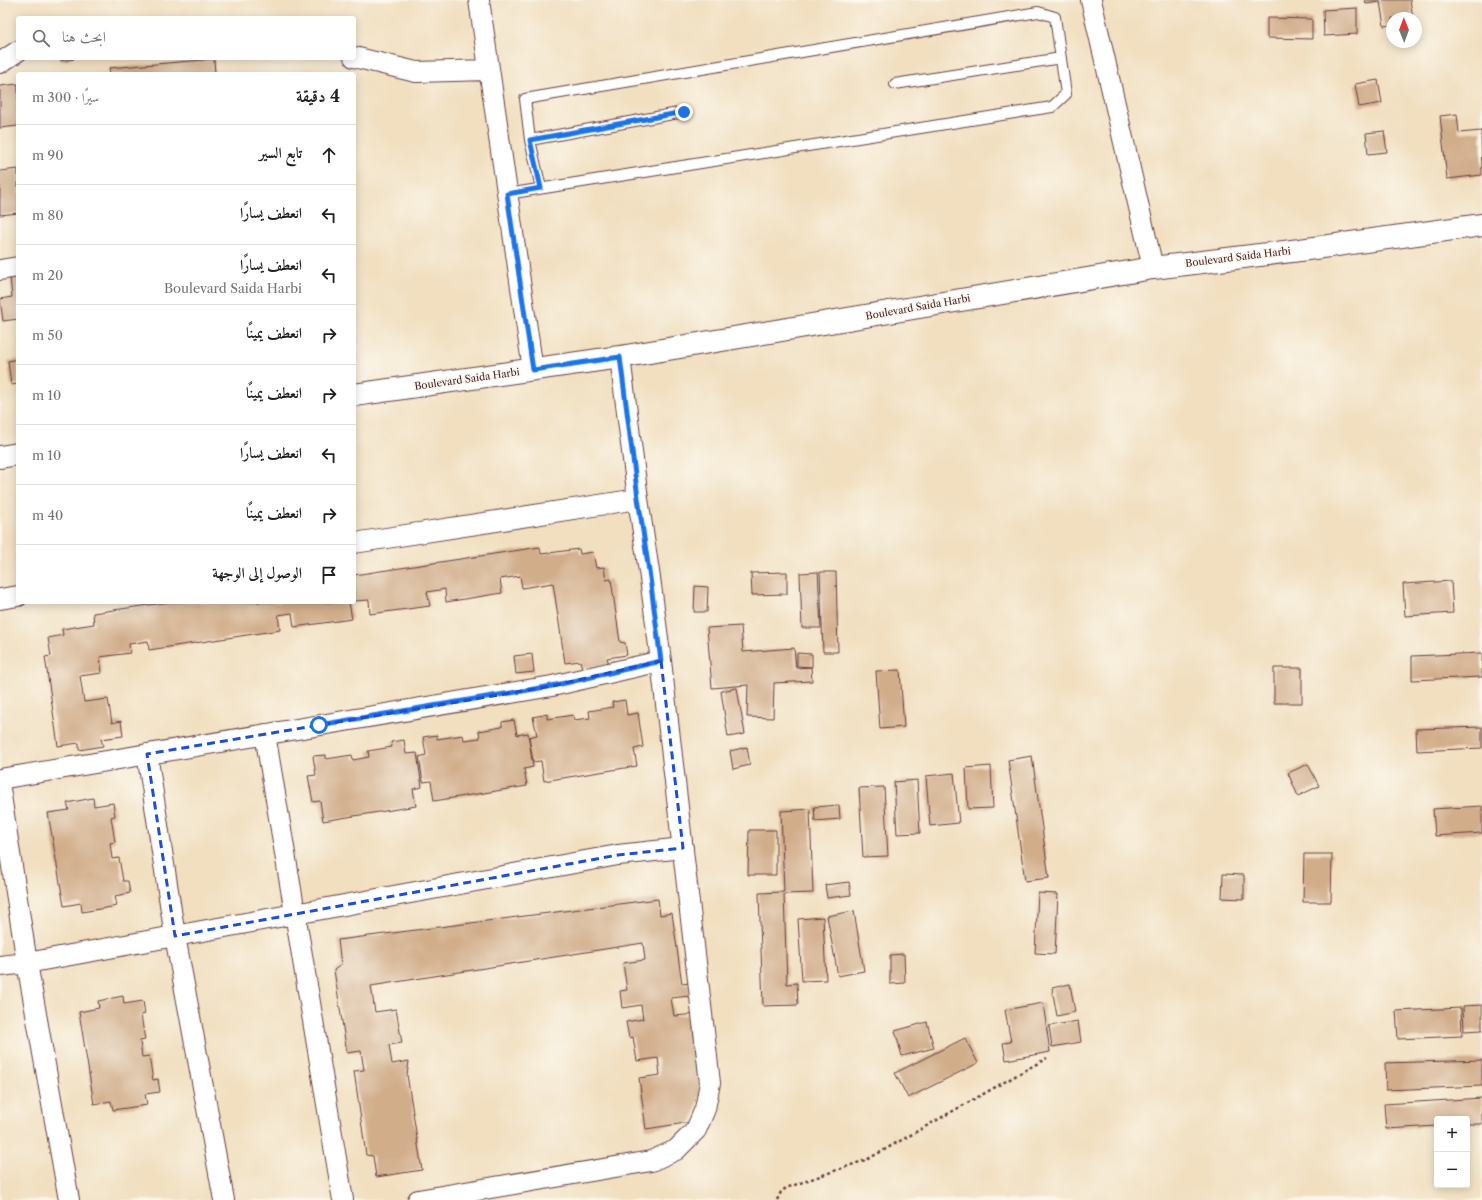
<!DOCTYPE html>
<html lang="ar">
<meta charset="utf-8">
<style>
body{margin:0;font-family:"Libre Caslon Text",Amiri,serif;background:#f6f6f6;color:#202124;direction:rtl}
.controls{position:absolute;right:12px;bottom:12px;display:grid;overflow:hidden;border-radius:4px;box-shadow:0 2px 10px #0003}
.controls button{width:36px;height:36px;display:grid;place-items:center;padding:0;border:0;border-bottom:1px solid #e0e0e0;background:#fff;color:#202124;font:20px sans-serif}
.compass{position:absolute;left:1386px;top:12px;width:36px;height:36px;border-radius:50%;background:#fff;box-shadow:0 2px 10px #0003;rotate:359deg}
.stop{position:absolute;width:12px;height:12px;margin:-9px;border:3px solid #1a73e8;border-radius:50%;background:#fff}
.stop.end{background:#1a73e8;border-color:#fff;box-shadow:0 1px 4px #0008}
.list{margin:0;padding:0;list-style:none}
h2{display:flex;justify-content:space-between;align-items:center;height:52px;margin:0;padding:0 16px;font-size:17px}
h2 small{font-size:13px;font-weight:400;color:#757577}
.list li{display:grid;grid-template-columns:26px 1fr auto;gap:12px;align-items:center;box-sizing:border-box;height:60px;padding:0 16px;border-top:1px solid #e0e0e0}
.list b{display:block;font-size:15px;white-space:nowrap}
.list p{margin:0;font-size:13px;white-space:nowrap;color:#757577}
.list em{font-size:13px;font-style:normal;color:#757577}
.icon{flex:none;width:22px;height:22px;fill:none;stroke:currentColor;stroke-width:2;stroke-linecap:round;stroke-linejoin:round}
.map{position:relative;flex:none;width:1482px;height:1200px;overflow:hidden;direction:ltr}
.search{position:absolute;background:#fff;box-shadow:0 2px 10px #0003;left:16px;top:16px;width:340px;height:44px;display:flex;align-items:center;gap:10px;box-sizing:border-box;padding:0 14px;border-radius:4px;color:#757577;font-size:15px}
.panel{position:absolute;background:#fff;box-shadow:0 2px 10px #0003;left:16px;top:72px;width:340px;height:532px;border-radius:4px;direction:rtl}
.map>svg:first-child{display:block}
.building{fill:#d1ad8a}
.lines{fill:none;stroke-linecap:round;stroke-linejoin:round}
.service-casing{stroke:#633c41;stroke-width:12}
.minor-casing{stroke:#633c41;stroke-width:22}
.tertiary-casing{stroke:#633c41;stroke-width:24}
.path{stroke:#633c41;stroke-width:2.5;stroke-dasharray:3 3;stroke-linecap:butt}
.service{stroke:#fff;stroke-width:10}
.minor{stroke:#fff;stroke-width:20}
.tertiary{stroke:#fff;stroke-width:22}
.route{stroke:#1a73e8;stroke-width:5}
.marked{fill:none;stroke:#1d4ed8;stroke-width:3;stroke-dasharray:8 5;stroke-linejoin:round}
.labels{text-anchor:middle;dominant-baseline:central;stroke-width:3;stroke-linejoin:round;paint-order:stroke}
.street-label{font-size:10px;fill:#4a1f2b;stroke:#fbf7ec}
</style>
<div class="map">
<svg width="1482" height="1200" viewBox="0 0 1482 1200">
<rect width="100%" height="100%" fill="#fbf7ec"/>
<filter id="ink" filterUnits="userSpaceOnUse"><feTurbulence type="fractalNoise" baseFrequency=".025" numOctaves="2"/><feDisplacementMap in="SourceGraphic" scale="8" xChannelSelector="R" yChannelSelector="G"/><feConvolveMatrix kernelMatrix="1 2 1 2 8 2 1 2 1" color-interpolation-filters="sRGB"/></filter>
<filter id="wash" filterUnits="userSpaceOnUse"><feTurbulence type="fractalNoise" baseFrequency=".012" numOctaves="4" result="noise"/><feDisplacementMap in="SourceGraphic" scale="16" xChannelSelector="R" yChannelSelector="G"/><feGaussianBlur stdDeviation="0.9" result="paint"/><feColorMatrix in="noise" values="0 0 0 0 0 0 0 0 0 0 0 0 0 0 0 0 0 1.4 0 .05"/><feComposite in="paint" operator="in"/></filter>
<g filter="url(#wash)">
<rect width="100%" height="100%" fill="#f1dfc0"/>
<g id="blocks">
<path class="building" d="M1365,0H1410L1413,18H1392V25L1384,26L1380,2L1366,4Z
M1357,8V34L1324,36L1323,10Z
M1267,18L1312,19V39L1267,38Z
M60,58H74V59L61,61Z
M214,59L215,74H110L109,68Z
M1378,80L1382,103L1359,107L1355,84Z
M18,84V126L0,128V86Z
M1457,114L1459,133L1481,131L1482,175L1447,179L1440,116Z
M1384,131L1387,152L1368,154L1366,133Z
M18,169V213L0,215V171Z
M18,276V319L3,321L0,299L12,297L10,277Z
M18,359V384L11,385L8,361Z
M540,547L541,554L579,549L580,554L593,552L596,568L604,567L606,580L611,579L620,642L625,643L627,655L607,658L609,664L582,668L580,661L565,663L553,583L522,588L520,576L500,579L502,593L446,602L445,589L427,592L430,606L370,614L369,600L354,601V575Z
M787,572V594L752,595L751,573Z
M818,572L821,628H802L800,573Z
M820,572H836L838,652H823Z
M1451,581L1453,613L1405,616L1403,584Z
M695,586L708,587L707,612H694Z
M170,602H349L352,619L294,627L292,613L278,615L280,630L149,650L148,641L129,644L130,653L100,657L102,673L80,676L84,702L108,699L112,723L121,721L123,736L101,739L103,746L79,750V743L58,746L45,657L51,656L48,638L63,635L62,629L94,624L93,613Z
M741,626L743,652L794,648L796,668L811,667L812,681L774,683L773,718L747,717L748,685L712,688L707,628Z
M797,653L812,654V667L797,666Z
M1482,653V677L1412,680V656Z
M532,654L534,672L516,674L514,656Z
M1274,668H1302V703H1274Z
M900,670L904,727L880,729L876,671Z
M737,688L745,734L728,737L721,691Z
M625,700L627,715L638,713L643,747L634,749L637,766L544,781L541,761L533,762L529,737L537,735L533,717L547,714V719L573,715L574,720L590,718L589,711L613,707L612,702Z
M514,720L517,735L528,733L533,767L524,769L527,786L434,801L431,781L423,782L419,757L426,755L423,737L437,735V739L463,735L464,740L480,738L479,731L502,727V722Z
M1482,727V748L1417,751L1416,729Z
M404,740L406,754L417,753L422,787L413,789L416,806L323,821L320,801L313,802L308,776L316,775L313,756L326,755V759L352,755L353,760L369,757L368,751L392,747L391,742Z
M747,747L750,765L733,769L730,751Z
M1032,756L1049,878L1025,881L1008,760Z
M1308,764L1319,786L1298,796L1288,773Z
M991,766L993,808L968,809L966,768Z
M954,773L959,823L930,826L926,776Z
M917,780L920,833L897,834L894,782Z
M884,787L888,856L863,857L859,788Z
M93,798L94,806L113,803L115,816L111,817L115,842L110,843L112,859L119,858L123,881H128L130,893L115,896L117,906L82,912L81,903L64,906L48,813L69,810L67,803Z
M839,805L840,819L815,821L814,807Z
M1482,806V833L1435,836L1433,809Z
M810,809L813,893L784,894L787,984L797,983L798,1005L763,1006L759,893L784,892L781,811Z
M749,830H776V875H748Z
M1304,854H1332L1331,902H1303Z
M1223,874L1244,875V899L1222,898Z
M849,882L851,895L827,898L825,885Z
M1038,893L1058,894L1055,954L1035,953Z
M658,899L660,915L672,913L682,984L689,983L690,996L671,998L674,1016L697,1014L698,1027H693L701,1090L692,1122L646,1129L639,1078L660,1075L658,1058L637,1061L633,1037L629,1038L626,1022L643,1019L641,1005L622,1008L620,991L627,990L623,963L645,960L643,943L371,986L375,1012L396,1009L402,1043L389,1045L392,1064L409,1061L407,1075L422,1170L376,1177L373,1156L366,1155L354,1071L364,1070L361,1051L347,1053L334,970L341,965L338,940Z
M854,911L864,971L838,976L827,916Z
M823,917L826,980L802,981L798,919Z
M904,954L905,983L890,984V955Z
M1070,984L1075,1012L1057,1016L1052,988Z
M123,996L124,1004L143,1001L145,1014L141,1015L145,1040L140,1041L142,1057L149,1056L153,1080L158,1079L160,1092L145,1094L147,1105L113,1110L111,1101L94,1104L79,1012L99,1008L98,1001Z
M1043,1003L1050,1052L1006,1060L1003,1043L1011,1042L1005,1010Z
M1482,1005V1030L1464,1031L1463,1006Z
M1461,1008L1462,1036L1398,1039L1396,1011Z
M1078,1021L1081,1042L1052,1047L1049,1026Z
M927,1022L934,1048L902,1056L895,1031Z
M965,1038L978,1063L908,1098L895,1073Z
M1482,1060V1086L1386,1090L1385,1063Z
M1482,1098V1124H1467V1119H1437V1126L1386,1129L1384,1104Z"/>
</g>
</g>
<g filter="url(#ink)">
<use href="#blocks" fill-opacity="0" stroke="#633c41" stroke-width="1"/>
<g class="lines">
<g class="service-casing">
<path id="service" d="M895,84L1061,58
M541,188L530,140L684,112
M507,194L1052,107L1066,94L1055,17L1038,12L525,99L530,140"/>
</g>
<g class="minor-casing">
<path id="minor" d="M479,0L533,370
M1091,0L1153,268
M354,57L416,72L489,70
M0,63L18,51
M0,270L18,267
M354,543L638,499
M0,599L18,596
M265,734L343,1200
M147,754L175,936L224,1200
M0,779L552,686L661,661
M0,789L27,963L69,1200
M0,966L27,963L618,855L683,848
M418,1200L651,1161L676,1150L696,1130L705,1109L710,1083L661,661L650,578L638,499L620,357"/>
</g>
<g class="tertiary-casing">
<path id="tertiary" d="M354,395L620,357L1153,268L1300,250L1482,225
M0,457L18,454"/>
</g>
<path class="path" d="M777,1200L781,1192L786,1188L868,1159L1047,1058"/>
<use href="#service" class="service"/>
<use href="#minor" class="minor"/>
<use href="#tertiary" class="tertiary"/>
</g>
</g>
<g class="lines" filter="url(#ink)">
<path class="route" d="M319,725L552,686L661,661L650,578L638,498L620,357L533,370L507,194L541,188L530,140L684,112"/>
</g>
<path class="marked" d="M661,661L683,848L618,855L175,936L147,754L552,686Z"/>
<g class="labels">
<g class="street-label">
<text transform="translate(1238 257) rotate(-7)">Boulevard Saida Harbi</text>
<text transform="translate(918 307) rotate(-10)">Boulevard Saida Harbi</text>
<text transform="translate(467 379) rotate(-8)">Boulevard Saida Harbi</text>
</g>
</g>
</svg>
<div class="controls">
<button>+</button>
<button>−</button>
</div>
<svg class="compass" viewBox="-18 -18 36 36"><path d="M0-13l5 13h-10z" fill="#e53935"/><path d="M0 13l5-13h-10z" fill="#757577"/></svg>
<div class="stop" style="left:319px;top:725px"></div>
<div class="stop end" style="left:684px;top:112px"></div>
<div class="search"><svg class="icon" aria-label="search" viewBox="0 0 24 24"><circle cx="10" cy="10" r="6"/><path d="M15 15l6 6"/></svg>ابحث هنا</div>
<section class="panel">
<h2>4 دقيقة<small>سيرًا · 300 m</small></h2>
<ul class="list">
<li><svg class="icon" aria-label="ahead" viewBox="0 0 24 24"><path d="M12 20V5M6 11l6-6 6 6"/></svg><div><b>تابع السير</b></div><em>90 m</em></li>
<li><svg class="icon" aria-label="left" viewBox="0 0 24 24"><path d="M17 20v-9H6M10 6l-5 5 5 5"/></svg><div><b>انعطف يسارًا</b></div><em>80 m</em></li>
<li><svg class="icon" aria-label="left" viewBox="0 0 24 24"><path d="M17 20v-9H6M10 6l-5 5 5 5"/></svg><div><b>انعطف يسارًا</b><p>Boulevard Saida Harbi</p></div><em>20 m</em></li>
<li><svg class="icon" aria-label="right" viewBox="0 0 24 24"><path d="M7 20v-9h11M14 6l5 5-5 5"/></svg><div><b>انعطف يمينًا</b></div><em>50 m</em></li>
<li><svg class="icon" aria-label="right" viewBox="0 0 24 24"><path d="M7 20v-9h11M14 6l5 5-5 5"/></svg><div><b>انعطف يمينًا</b></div><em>10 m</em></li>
<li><svg class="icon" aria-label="left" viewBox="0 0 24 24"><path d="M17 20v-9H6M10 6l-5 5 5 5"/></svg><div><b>انعطف يسارًا</b></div><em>10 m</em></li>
<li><svg class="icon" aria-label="right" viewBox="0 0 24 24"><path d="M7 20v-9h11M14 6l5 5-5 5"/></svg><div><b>انعطف يمينًا</b></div><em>40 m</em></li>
<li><svg class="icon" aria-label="arrive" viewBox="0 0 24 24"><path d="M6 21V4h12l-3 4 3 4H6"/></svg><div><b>الوصول إلى الوجهة</b></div></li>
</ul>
</section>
</div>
